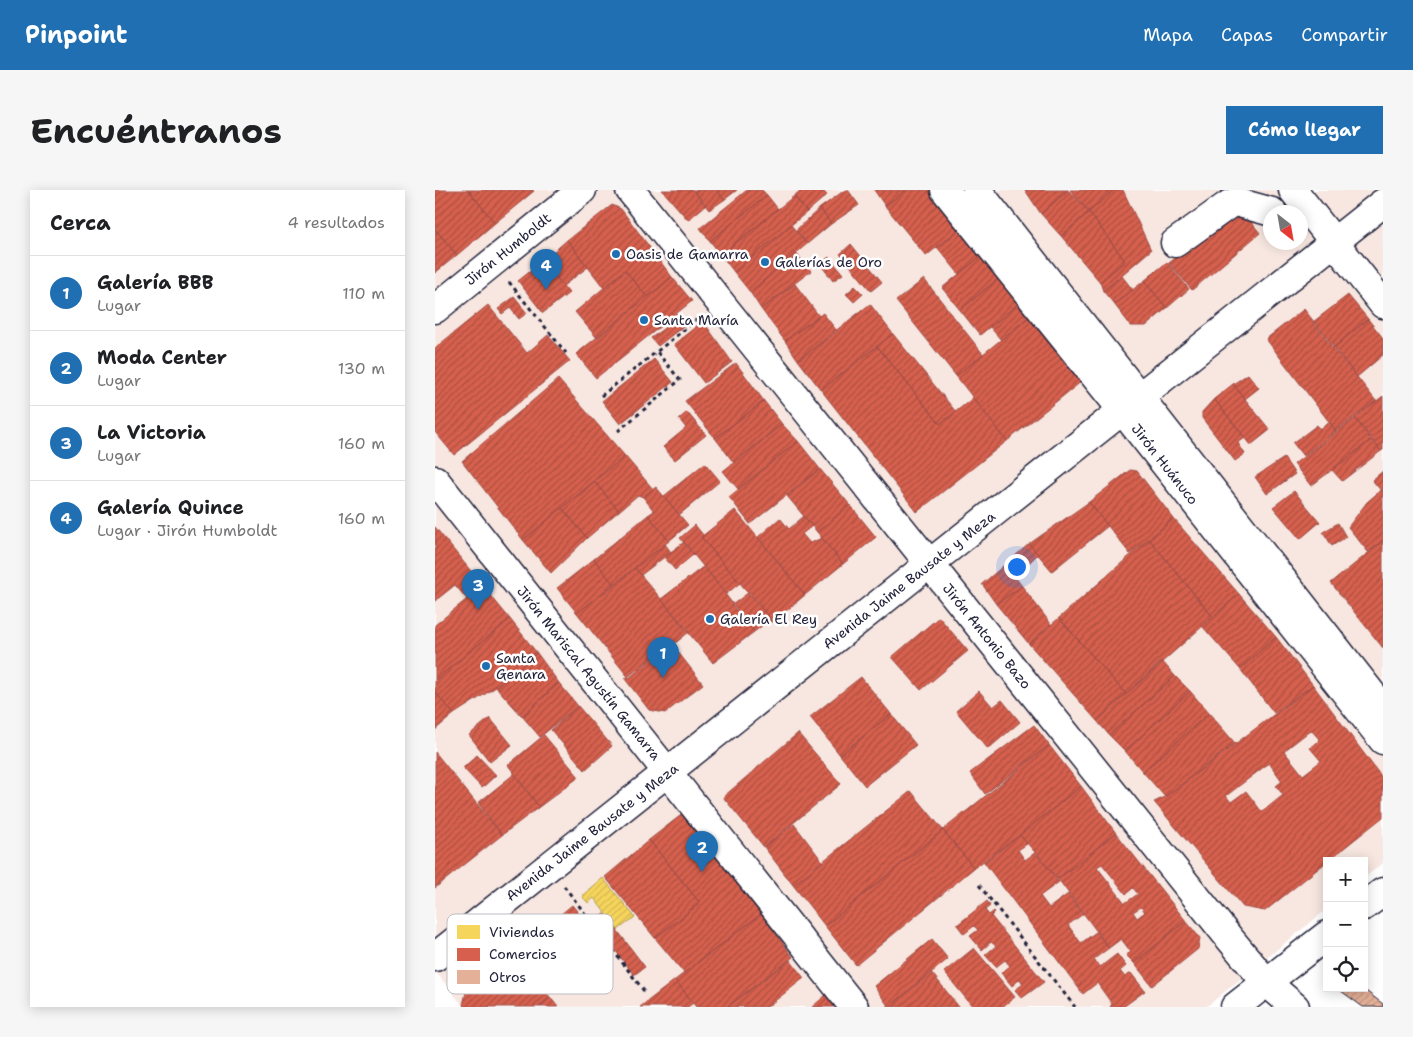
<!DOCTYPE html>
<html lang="es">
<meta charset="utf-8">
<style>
body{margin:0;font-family:"Shantell Sans",sans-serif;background:#f6f6f6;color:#202124}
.controls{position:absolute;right:15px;bottom:15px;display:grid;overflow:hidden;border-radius:0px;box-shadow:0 2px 12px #0003}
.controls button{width:45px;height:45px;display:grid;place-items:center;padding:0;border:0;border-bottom:1px solid #e0e0e0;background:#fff;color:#202124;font:25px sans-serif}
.compass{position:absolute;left:828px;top:15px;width:45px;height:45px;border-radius:50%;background:#fff;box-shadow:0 2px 12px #0003;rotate:149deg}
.you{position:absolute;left:581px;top:376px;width:18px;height:18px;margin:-12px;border:4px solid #fff;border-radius:50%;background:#1a73e8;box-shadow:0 0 0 8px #1a73e833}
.badge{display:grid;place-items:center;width:32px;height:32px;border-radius:50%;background:#1f6fb2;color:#fff;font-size:16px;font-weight:700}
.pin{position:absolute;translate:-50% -41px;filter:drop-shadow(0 1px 2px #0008)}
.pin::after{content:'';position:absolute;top:26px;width:18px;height:15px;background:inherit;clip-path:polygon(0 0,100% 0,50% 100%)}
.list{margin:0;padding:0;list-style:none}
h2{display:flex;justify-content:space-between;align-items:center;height:65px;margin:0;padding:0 20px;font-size:21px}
h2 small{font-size:16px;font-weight:400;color:#757577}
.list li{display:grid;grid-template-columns:32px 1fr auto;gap:15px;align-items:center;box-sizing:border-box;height:75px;padding:0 20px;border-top:1px solid #e0e0e0}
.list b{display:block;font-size:19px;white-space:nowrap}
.list p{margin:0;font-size:16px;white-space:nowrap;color:#757577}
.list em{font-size:16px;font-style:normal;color:#757577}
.icon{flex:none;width:28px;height:28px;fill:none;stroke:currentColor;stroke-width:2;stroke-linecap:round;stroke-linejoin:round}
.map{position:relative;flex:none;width:948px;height:817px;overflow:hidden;border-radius:0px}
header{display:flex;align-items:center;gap:30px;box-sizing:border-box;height:70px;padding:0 25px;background:#1f6fb2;color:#fff}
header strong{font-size:24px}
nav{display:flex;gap:28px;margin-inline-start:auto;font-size:18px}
.intro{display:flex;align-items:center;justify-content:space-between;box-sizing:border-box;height:120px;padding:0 30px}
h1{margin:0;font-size:35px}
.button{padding:12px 22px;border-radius:0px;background:#1f6fb2;color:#fff;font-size:18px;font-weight:700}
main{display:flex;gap:30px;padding:0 30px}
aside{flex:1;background:#fff;border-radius:0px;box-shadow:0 2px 12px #0003}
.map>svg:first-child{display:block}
.built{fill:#f7e7e0;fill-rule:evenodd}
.homes{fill:url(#homes-hatch);stroke:#b69f52}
.shops{fill:url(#shops-hatch);stroke:#a04d48;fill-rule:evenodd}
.building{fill:url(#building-hatch);stroke:#22223b}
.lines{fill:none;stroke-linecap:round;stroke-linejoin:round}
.minor-casing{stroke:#22223b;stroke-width:31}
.path{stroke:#22223b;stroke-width:3;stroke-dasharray:4 4;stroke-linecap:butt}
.minor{stroke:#fff;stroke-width:28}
.poi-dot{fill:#1f6fb2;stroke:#fff;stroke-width:2}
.labels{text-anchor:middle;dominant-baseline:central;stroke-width:5;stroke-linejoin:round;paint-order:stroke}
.street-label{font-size:14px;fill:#22223b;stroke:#fff}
.poi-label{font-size:14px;fill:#22223b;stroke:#fff;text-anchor:start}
.key{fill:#fff;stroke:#bdbdc4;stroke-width:1}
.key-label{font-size:14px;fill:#22223b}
</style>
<header>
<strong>Pinpoint</strong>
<nav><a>Mapa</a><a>Capas</a><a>Compartir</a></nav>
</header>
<div class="intro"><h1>Encuéntranos</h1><a class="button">Cómo llegar</a></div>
<main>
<aside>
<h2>Cerca<small>4 resultados</small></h2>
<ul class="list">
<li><span class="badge">1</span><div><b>Galería BBB</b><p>Lugar</p></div><em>110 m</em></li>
<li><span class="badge">2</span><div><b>Moda Center</b><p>Lugar</p></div><em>130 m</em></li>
<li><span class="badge">3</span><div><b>La Victoria</b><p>Lugar</p></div><em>160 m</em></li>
<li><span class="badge">4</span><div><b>Galería Quince</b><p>Lugar · Jirón Humboldt</p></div><em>160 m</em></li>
</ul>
</aside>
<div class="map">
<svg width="948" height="817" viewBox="0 0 948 817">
<defs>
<pattern id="homes-hatch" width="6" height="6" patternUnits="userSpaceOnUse" patternTransform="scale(1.25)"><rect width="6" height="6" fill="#f6d55c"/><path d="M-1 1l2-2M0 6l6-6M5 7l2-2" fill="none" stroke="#d3b751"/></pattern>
<pattern id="shops-hatch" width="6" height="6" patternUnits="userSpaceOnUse" patternTransform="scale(1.25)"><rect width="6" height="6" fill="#d6604d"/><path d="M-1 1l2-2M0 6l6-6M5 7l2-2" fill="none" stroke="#ad4f41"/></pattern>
<pattern id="building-hatch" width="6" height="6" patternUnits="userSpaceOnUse" patternTransform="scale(1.25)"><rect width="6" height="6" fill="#e4b097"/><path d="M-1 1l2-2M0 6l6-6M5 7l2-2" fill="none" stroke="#c39783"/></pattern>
</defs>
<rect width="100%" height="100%" fill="#fff"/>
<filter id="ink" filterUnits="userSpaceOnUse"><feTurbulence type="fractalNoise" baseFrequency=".02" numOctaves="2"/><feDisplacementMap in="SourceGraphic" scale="10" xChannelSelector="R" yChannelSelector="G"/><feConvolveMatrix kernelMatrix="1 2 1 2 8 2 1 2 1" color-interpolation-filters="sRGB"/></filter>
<g filter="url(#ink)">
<path class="built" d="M0,0H948V673L929,688V671H892V719L771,817H29L0,781ZM836,22H866V52H836Z"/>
<path class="homes" d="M168,688L200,727L183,740L159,708L153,713L147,706Z"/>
<path class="shops" d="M0,0H33L60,33L22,65L0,39Z
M33,0H98L99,1L60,33Z
M227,0H258L271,15L253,30Z
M258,0H282L289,10L274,20Z
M282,0H302L289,10Z
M312,0H327L332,5L275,51L265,38Z
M366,0H387L392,5L372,22L359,6Z
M410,0H413L424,15L396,34L385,18Z
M439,0H471L450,16Z
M471,0H494L525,39L491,66L450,16Z
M590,0H633L606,24Z
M633,0L654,22L626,46L606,24Z
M635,0H679L654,22Z
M679,0H688L716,60L668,101L665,92L690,71L654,22Z
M332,5L343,19L286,65L275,51Z
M359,6L372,22L299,82L286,65Z
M177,15L186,19L237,87L212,107L190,80L169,98L132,50Z
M804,17L825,43L757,100L734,73Z
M385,18L396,34L372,54L361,40Z
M654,22L690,71L665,92L626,46Z
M356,35L372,54L315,102L299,82Z
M0,39L22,65L0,83Z
M525,39L546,66L524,84L502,57Z
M132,50L153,77L128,96L108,71Z
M416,54L447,92L436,101L405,64Z
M361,63L376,81L326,119L315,102Z
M546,66L564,88L525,120L507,98Z
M394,67L408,84L398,91L385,74Z
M108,71L134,103L108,123L83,91Z
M732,72L754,99L732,118L709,91Z
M190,80L212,107L162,148L140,122Z
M687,86L698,100L679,114L668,101Z
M237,87L257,111L161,188L141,164Z
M564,88L584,113L545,145L525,120Z
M489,89L548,164L521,186L461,111Z
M709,91L732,118L711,136H696L679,114Z
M360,94L384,126L350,151L326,119Z
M420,96L428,104L419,112L411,104Z
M913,105L933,129L898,158L878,132Z
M79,107L92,123L84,129L75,118L67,124L63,119Z
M584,113L595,126L566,150L555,137Z
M435,114L458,144L386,200L363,170Z
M53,115L92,163L113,145L135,171L19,265L0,242V158Z
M869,119L941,211L901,241L831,149Z
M388,123L402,141L363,170L350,151Z
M245,126L251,134L223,156L216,148Z
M595,126L647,191L572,251L521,186Z
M933,129L948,148V165L922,187L898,158Z
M268,131L297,172L269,193L239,154Z
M458,144L521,222L505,234L442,156Z
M442,156L505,234L538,208L572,251L482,322L386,200Z
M219,169L238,192L185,234L167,211Z
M301,173L329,211L280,248L250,211Z
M813,184L824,198L810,209L798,194Z
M123,189L190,266L88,350L27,271Z
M798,194L835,240L816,255L779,209Z
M948,206V260L946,261L920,228Z
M779,209L810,248L803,253L810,264L800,271L767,228V222Z
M329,211L347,234L299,273L280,248Z
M252,222L271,245L240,270L228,257L251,238L244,229Z
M920,228L936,250L876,296L859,274Z
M895,232L901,241L868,266L858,253L882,235L885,239Z
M347,234L363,251L303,299L288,281Z
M936,250L946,261L907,291L897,280Z
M363,251L385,279L315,334L294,307Z
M190,266L218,299L208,307L203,305L184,321L159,291Z
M849,268L860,284L832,304L820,287Z
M270,273L285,291L244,325L229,306Z
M385,279L415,315L382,342L352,306Z
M695,280L702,281L739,329L695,364L654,312Z
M948,281V303L937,290Z
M159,291L184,321L152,348L127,318Z
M221,297L253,335L234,351L213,325L219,321L208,307Z
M946,300L948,303V351L933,362L913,337L932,312Z
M859,301L885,332L865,349L838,317Z
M654,312L673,336L617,381L594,354Z
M415,315L441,347L408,374L382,342Z
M127,318L152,348L116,383L88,350Z
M300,320L370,405L338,432L266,347Z
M213,325L234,351L179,395L159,369Z
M369,326L377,336L367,344L375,353L387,348L408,374L370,405L323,347L345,328L354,339Z
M739,329L804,404L778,427L714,349Z
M903,333L911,347L897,356L888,342Z
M260,335L269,346L266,347L305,393L291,404L245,348Z
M0,337L75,429L0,490V435L32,409L20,395L0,411Z
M714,349L778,427L691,504L624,428Z
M948,351V458L896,393Z
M249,352L259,364L240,380L229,367Z
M230,354L236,362L206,385L200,378Z
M594,354L603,364L580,387L587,396L561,414L547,394Z
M159,369L179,395L142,423L122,398Z
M269,376L319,442L278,473L226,409Z
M200,378L254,442L238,455L236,453L194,488L142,423Z
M587,396L616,434L594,454L561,414Z
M314,402L338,432H332L319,442L297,415Z
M804,404L841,447L805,479L767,436Z
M504,427L533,461L486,500L457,467Z
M624,428L691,504L662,531L594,454Z
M75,429L102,463L61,497L19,524L0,502V490Z
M841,447L878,495L839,523L805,479Z
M236,453L268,494L230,523L214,520L190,489Z
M102,463L124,493L87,526L61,497Z
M727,471L740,486L674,545L662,531Z
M740,486L755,501L690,561L674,545Z
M426,487L456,524L405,565L375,527Z
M124,493L143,516L105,547L87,526Z
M878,495L948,589V627L830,721L808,717L719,612L730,607ZM876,540L885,550L875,558L886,571L868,585L849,561ZM834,573L847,591L841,596L848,605L827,622L811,601L796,612L791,606Z
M544,501L558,517L567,510L585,532L553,559L521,521Z
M755,501L774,523L708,582L690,561Z
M0,502L19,524L0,540Z
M143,516L177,556L150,580L116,540Z
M774,523L800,553L730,607L708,582Z
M456,524L481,555L430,596L405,565Z
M55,528L77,555L55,572L34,545Z
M599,535L614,555L550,604L535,583Z
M363,543L406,594L329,657L288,607Z
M109,545L144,587L104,617L73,575Z
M614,555L646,596L585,645L539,678L508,640Z
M0,562L67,645L0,698Z
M42,565L61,585L47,598L28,578Z
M79,584L104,617L67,645L43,613Z
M646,596L681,643L623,689L585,645Z
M476,601L508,640L390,736L358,695Z
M250,622L326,724L249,783L220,748L265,713L214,650Z
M359,634L388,672L358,695L329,657Z
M508,640L539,678L421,775L390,736Z
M681,643L751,731L699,773L691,765L696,762L686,749L674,758L623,689ZM667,674L691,704L698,698L703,704L690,713L662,677ZM706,717L710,722L702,728L698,722Z
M585,645L592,654L583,660L590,670L601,662L624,692L605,706L614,718L633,704L648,724L633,735L646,753L661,742L674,758L659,769L665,777L682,764L691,776L685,781L690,787L696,783L710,801L688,817H675L677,814L662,793L648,804L549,672Z
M214,650L265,713L220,748L170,687Z
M552,711L555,716L550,720L554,725L559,721L560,722L556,726L609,792L587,808L580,800L588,794L585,789L577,796L566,783L575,776L570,770L561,777L550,765L561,756L556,752L547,760L535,746L543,740L539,736L529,744L522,735Z
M137,715L166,750L148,764L120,729Z
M170,724L210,777L199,785L171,748L176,745L163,728Z
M326,724L358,767L292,817H261L240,790Z
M751,731L765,748L763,759L717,796L699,773Z
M497,749L513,769L454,817L439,796Z
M539,758L580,807L567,817H538L509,782Z
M77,760L115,807L104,817H30L28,815L31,802Z
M355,770L369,788L332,817H292Z
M496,782L524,817H454Z
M240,790L258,813L253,817H205Z
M391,805L401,817H377Z
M115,807L123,817H104Z"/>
<path class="building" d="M902,798H927L948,814V817H928Z"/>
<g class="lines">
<g class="minor-casing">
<path id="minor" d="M195,0L795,749L831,792L860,817
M510,0L688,221L948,550
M542,0L948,518
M858,0L948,114
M740,53L793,15L801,12L837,22
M0,119L147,0
M0,290L419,817
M929,716L948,702
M0,767L948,13
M800,817L892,745"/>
</g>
<path class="path" d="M74,92L131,163
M166,206L265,127
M183,241L245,190L222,162
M544,695L640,817
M129,696L209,801"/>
<use href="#minor" class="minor"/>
</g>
</g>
<g class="poi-dot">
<circle cx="181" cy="64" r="5"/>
<circle cx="330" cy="72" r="5"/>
<circle cx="209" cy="130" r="5"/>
<circle cx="275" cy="429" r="5"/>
<circle cx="51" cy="476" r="5"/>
</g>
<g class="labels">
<g class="street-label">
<text transform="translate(73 59) rotate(-39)">Jirón Humboldt</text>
<text transform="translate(730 274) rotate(52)">Jirón Huánuco</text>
<text transform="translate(474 390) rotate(-38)">Avenida Jaime Bausate y Meza</text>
<text transform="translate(552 446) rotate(51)">Jirón Antonio Bazo</text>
<text transform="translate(154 483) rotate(51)">Jirón Mariscal Agustín Gamarra</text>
<text transform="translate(157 642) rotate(-38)">Avenida Jaime Bausate y Meza</text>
</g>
<g class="poi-label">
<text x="191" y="64">Oasis de Gamarra</text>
<text x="340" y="72">Galerías de Oro</text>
<text x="219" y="130">Santa María</text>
<text x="285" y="429">Galería El Rey</text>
<text x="61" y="468">Santa<tspan x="61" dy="16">Genara</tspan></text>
</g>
</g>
<rect x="12" y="724" width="166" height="80" rx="8" class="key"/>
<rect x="22" y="735" width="23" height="14" fill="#f6d55c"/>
<rect x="22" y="758" width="23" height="13" fill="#d6604d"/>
<rect x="22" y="780" width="23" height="14" fill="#e4b097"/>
<g class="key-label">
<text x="54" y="747">Viviendas</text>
<text x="54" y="769">Comercios</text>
<text x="54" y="792">Otros</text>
</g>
</svg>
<div class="controls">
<button>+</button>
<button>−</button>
<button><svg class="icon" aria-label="locate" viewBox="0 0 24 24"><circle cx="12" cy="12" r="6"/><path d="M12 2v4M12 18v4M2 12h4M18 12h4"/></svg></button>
</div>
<svg class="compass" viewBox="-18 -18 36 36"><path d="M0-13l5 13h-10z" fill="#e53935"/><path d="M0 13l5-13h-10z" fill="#757577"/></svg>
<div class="you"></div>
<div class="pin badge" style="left:228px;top:488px">1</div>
<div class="pin badge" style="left:267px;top:682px">2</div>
<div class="pin badge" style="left:43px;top:420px">3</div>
<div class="pin badge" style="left:111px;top:100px">4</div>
</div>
</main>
